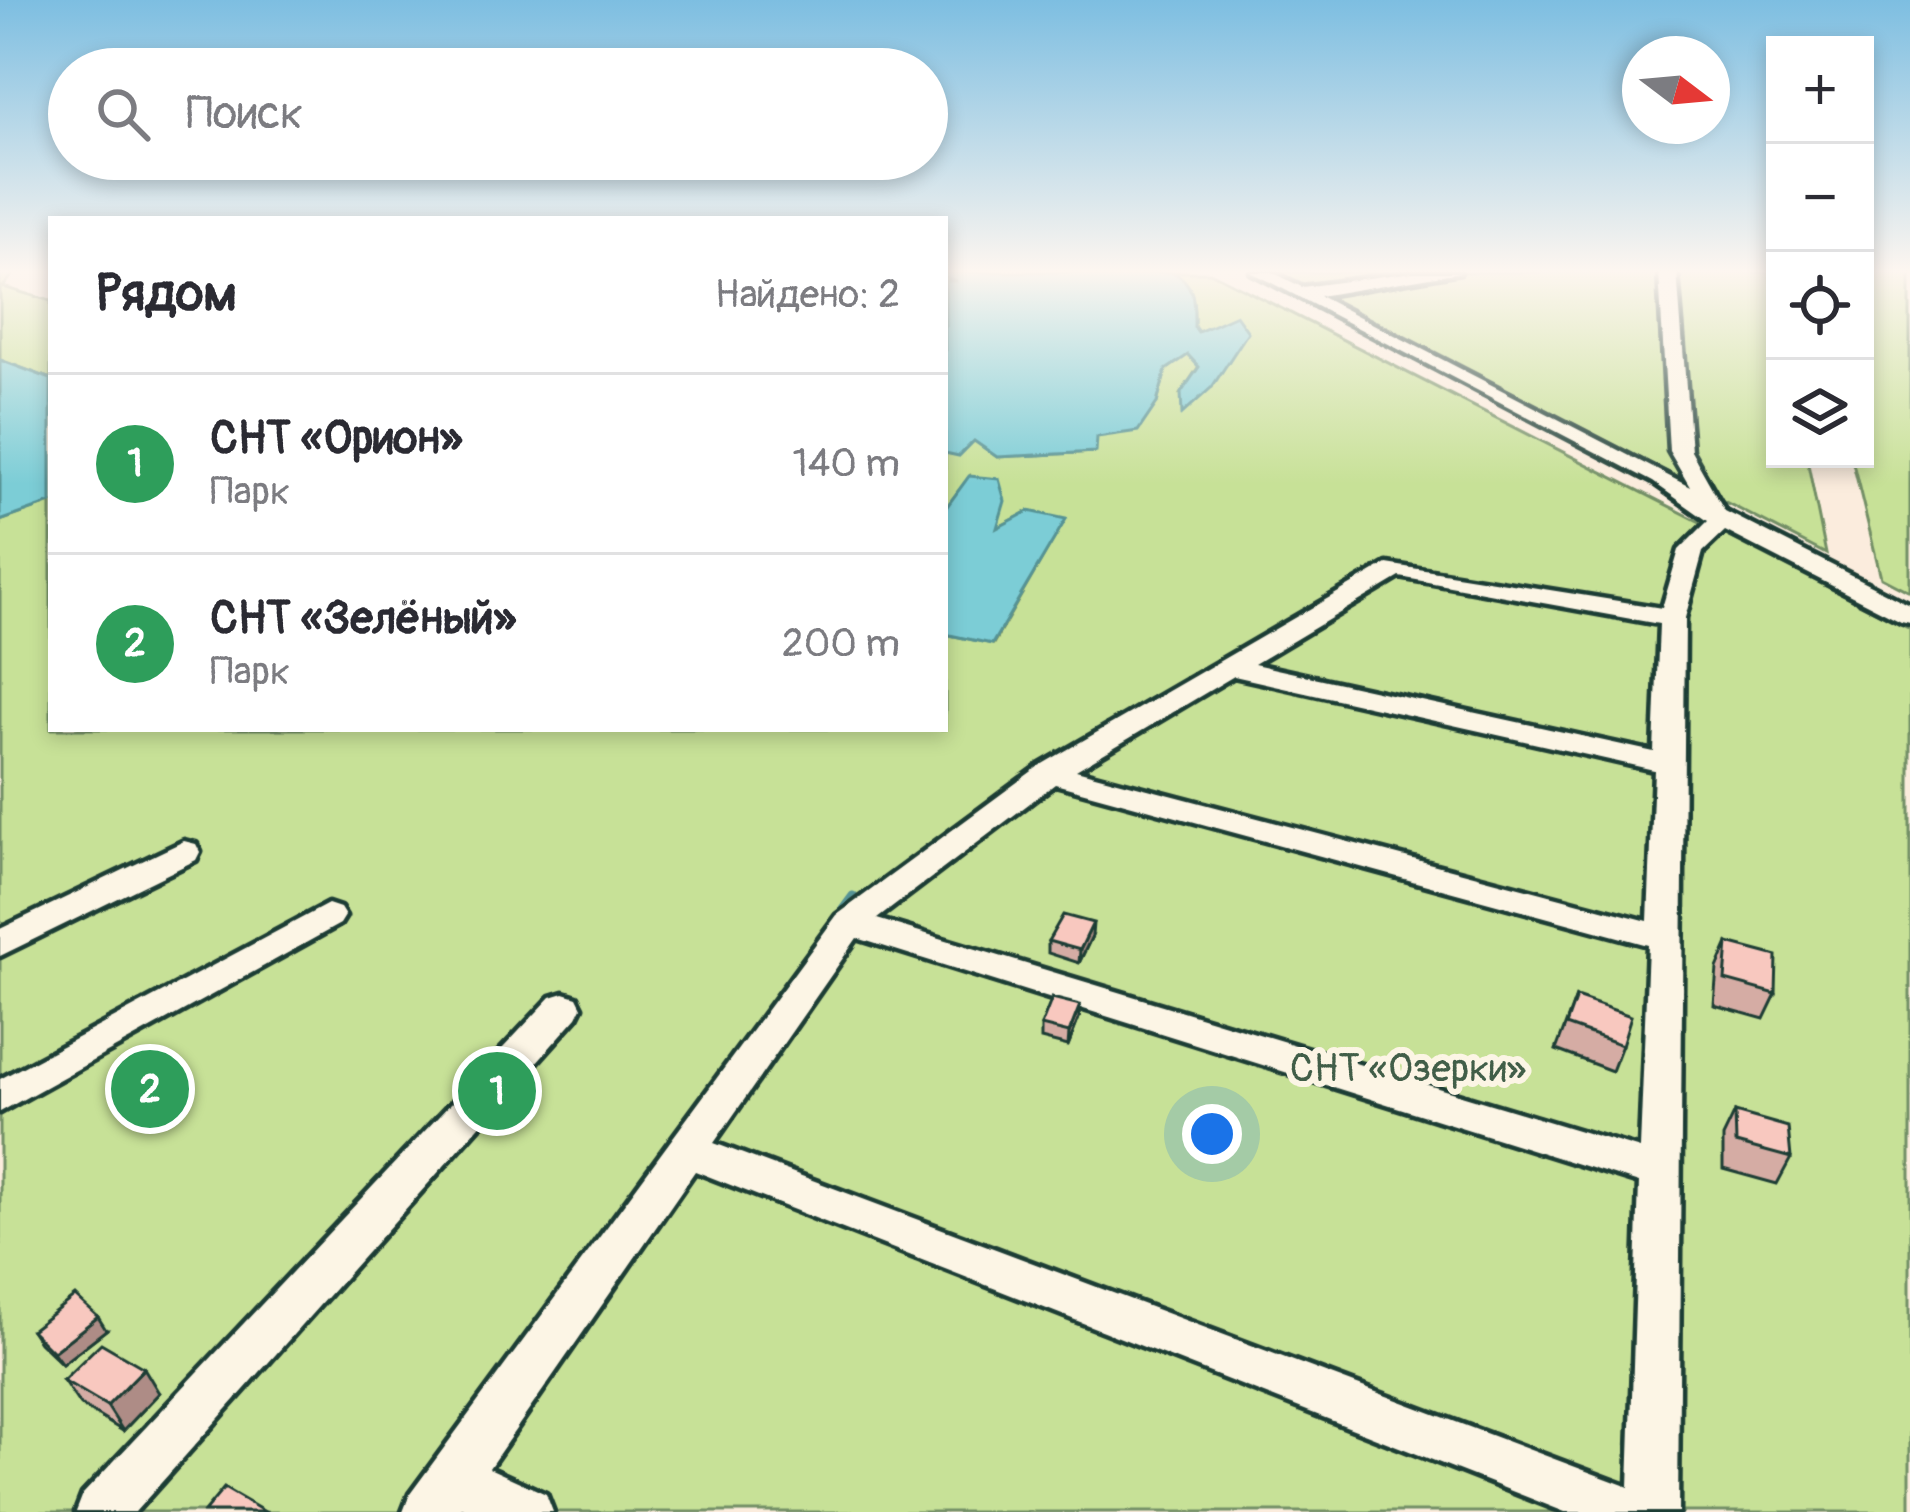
<!DOCTYPE html>
<html lang="ru">
<meta charset="utf-8">
<style>
body{margin:0;font-family:Pangolin,sans-serif;background:#f7f7f7;color:#2b2b33}
.controls{position:absolute;right:36px;top:36px;display:grid;overflow:hidden;border-radius:0px;box-shadow:0 6px 18px #0003}
.controls button{width:108px;height:108px;display:grid;place-items:center;padding:0;border:0;border-bottom:3px solid #e1e1e2;background:#fff;color:#2b2b33;font:60px sans-serif}
.compass{position:absolute;left:1622px;top:36px;width:108px;height:108px;border-radius:50%;background:#fff;box-shadow:0 6px 18px #0003;rotate:106deg}
.you{position:absolute;left:1212px;top:1134px;width:42px;height:42px;margin:-30px;border:9px solid #fff;border-radius:50%;background:#1a73e8;box-shadow:0 0 0 18px #1a73e833}
.badge{display:grid;place-items:center;width:78px;height:78px;border-radius:50%;background:#7c3aed;color:#fff;font-size:39px;font-weight:700}
.pin{position:absolute;translate:-50% -50%;border:6px solid #fff;box-shadow:0 3px 12px #0006}
.list{margin:0;padding:0;list-style:none}
h2{display:flex;justify-content:space-between;align-items:center;height:156px;margin:0;padding:0 48px;font-size:51px}
h2 small{font-size:39px;font-weight:400;color:#7c7c81}
.list li{display:grid;grid-template-columns:78px 1fr auto;gap:36px;align-items:center;box-sizing:border-box;height:180px;padding:0 48px;border-top:3px solid #e1e1e2}
.list b{display:block;font-size:45px;white-space:nowrap}
.list p{margin:0;font-size:39px;white-space:nowrap;color:#7c7c81}
.list em{font-size:39px;font-style:normal;color:#7c7c81}
.icon{flex:none;width:66px;height:66px;fill:none;stroke:currentColor;stroke-width:2;stroke-linecap:round;stroke-linejoin:round}
.map{position:relative;flex:none;width:1910px;height:1512px;overflow:hidden}
.search{position:absolute;background:#fff;box-shadow:0 6px 18px #0003;left:48px;top:48px;width:900px;height:132px;display:flex;align-items:center;gap:30px;box-sizing:border-box;padding:0 42px;border-radius:66px;color:#7c7c81;font-size:45px}
.panel{position:absolute;background:#fff;box-shadow:0 6px 18px #0003;left:48px;top:216px;width:900px;height:516px;border-radius:0px}
.map>svg:first-child{display:block}
.green{fill:#c7e197;stroke:#738f66;stroke-width:3}
.water{fill:#7ccdd6;stroke:#579395;stroke-width:3}
.lines{fill:none;stroke-linecap:round;stroke-linejoin:round}
.stream{stroke:#579395;stroke-width:9}
.minor-casing{stroke:#1f3d34;stroke-width:9}
.minor{fill:#fcf5e5;fill-rule:evenodd}
.wall{fill:#d5aca4;stroke:#1f3d34;stroke-width:3}
.shaded-wall{fill:#ae8c86;stroke:#1f3d34;stroke-width:3}
.building{fill:#f8c8bf;stroke:#1f3d34;stroke-width:3}
.labels{text-anchor:middle;dominant-baseline:central;stroke-width:12;stroke-linejoin:round;paint-order:stroke}
.near-park-label{font-size:39px;fill:#415e48;stroke:#fcf5e5}
</style>
<div class="map">
<svg width="1910" height="1512" viewBox="0 0 1910 1512">
<rect width="100%" height="100%" fill="#fbecdd"/>
<filter id="ink" filterUnits="userSpaceOnUse"><feTurbulence type="fractalNoise" baseFrequency=".00833" numOctaves="2"/><feDisplacementMap in="SourceGraphic" scale="24" xChannelSelector="R" yChannelSelector="G"/><feConvolveMatrix kernelMatrix="1 2 1 2 8 2 1 2 1" color-interpolation-filters="sRGB"/></filter>
<g filter="url(#ink)">
<path class="green" d="M0,272H15L3,287L51,301V379L0,360Z
M1173,272H1210L1910,629V1512H0V521L51,503V729H945V634L993,644L1065,520L1029,511L995,529L970,476L945,509V453L959,455L974,440L997,457L1095,452L1096,437L1157,403L1166,370L1188,354L1199,366L1181,393L1212,387L1211,327L1198,332L1194,327C1194,303 1196,284 1173,272Z
M1280,272H1769L1775,302V459H1807L1826,554Z
M1865,272H1910V592L1881,577L1852,459H1865Z"/>
<path class="water" d="M945,272H1173C1196,284 1194,303 1194,327L1198,332L1236,315L1248,332L1212,387L1182,414L1181,393L1199,367L1188,355L1166,370L1157,403L1138,431L1097,437L1096,452L997,457L974,441L959,456L945,453V281H957L945,277Z
M0,360L51,379V503L0,521Z
M969,476L999,479L1005,501L997,528L1029,511L1066,519L992,644L945,634V509Z"/>
<g class="lines">
<path class="stream" d="M836,919L853,896"/>
<g class="minor-casing">
<path id="minor" d="M1251,272H1272L1302,287L1413,272H1460L1319,296L1690,487L1669,451L1659,272H1677L1691,451L1725,511L1910,605V623L1901,621L1725,531L1703,552L1685,618L1678,1512H1565L695,1171L489,1468L546,1494L553,1512H473L462,1507L458,1512H403L410,1494L837,915L1039,766L1387,564L1662,608L1679,550L1708,521L1653,482ZM1400,577L1659,624L1654,752L1254,664ZM1234,676L1654,770L1648,921L1076,770ZM1055,784L1648,945L1640,1149L877,919ZM857,938L1639,1183L1629,1487L714,1143Z
M184,841L196,844L200,852L196,860L0,956V929Z
M328,904L340,908L345,916L340,924L0,1112V1079Z
M564,993L577,997L582,1007L577,1017L135,1512H76L83,1494L551,997Z"/>
</g>
<use href="#minor" class="minor"/>
</g>
<path class="wall" d="M1092,936L1079,963L1048,953V941Z
M1728,943L1776,994L1764,1019L1714,1005L1717,968Z
M1576,997L1622,1045L1612,1071L1556,1050Z
M1079,1018L1068,1046L1041,1039V1026Z
M1735,1112L1791,1158L1777,1184L1723,1169V1137Z
M31,1330H106L62,1364L39,1342Z
M63,1380L159,1393L123,1431L80,1405Z"/>
<path class="shaded-wall" d="M1093,923L1092,936L1079,963L1080,950Z
M1080,1005L1079,1018L1068,1046L1069,1033Z
M98,1317L106,1330L62,1364L53,1352Z
M144,1368L159,1393L123,1431L107,1406Z"/>
<path class="building" d="M1063,915L1093,923L1080,950L1048,941Z
M1728,943L1777,956L1776,994L1725,980Z
M1576,997L1631,1016L1622,1045L1566,1025Z
M1052,998L1080,1005L1069,1033L1041,1026Z
M1735,1112L1788,1127L1791,1158L1736,1143Z
M75,1296L98,1317L53,1352L31,1330Z
M101,1343L144,1368L107,1406L63,1380Z
M224,1488L265,1512H204Z"/>
</g>
<linearGradient id="sky" x2="0" y2="1"><stop stop-color="#7dbee1"/><stop offset="0.56" stop-color="#fdf6f0"/><stop offset="1" stop-color="#fdf6f0" stop-opacity="0"/></linearGradient>
<rect width="1910" height="484" fill="url(#sky)"/>
<g class="labels">
<g class="near-park-label">
<text x="1408" y="1068">СНТ «Озерки»</text>
</g>
</g>
</svg>
<div class="controls">
<button>+</button>
<button>−</button>
<button><svg class="icon" aria-label="locate" viewBox="0 0 24 24"><circle cx="12" cy="12" r="6"/><path d="M12 2v4M12 18v4M2 12h4M18 12h4"/></svg></button>
<button><svg class="icon" aria-label="layers" viewBox="0 0 24 24"><path d="M12 4l9 5-9 5-9-5zM3 14l9 5 9-5"/></svg></button>
</div>
<svg class="compass" viewBox="-18 -18 36 36"><path d="M0-13l5 13h-10z" fill="#e53935"/><path d="M0 13l5-13h-10z" fill="#7c7c81"/></svg>
<div class="you"></div>
<div class="pin badge" style="left:497px;top:1091px;background:#2e9e5b">1</div>
<div class="pin badge" style="left:150px;top:1089px;background:#2e9e5b">2</div>
<div class="search"><svg class="icon" aria-label="search" viewBox="0 0 24 24"><circle cx="10" cy="10" r="6"/><path d="M15 15l6 6"/></svg>Поиск</div>
<section class="panel">
<h2>Рядом<small>Найдено: 2</small></h2>
<ul class="list">
<li><span class="badge" style="background:#2e9e5b">1</span><div><b>СНТ «Орион»</b><p>Парк</p></div><em>140 m</em></li>
<li><span class="badge" style="background:#2e9e5b">2</span><div><b>СНТ «Зелёный»</b><p>Парк</p></div><em>200 m</em></li>
</ul>
</section>
</div>
